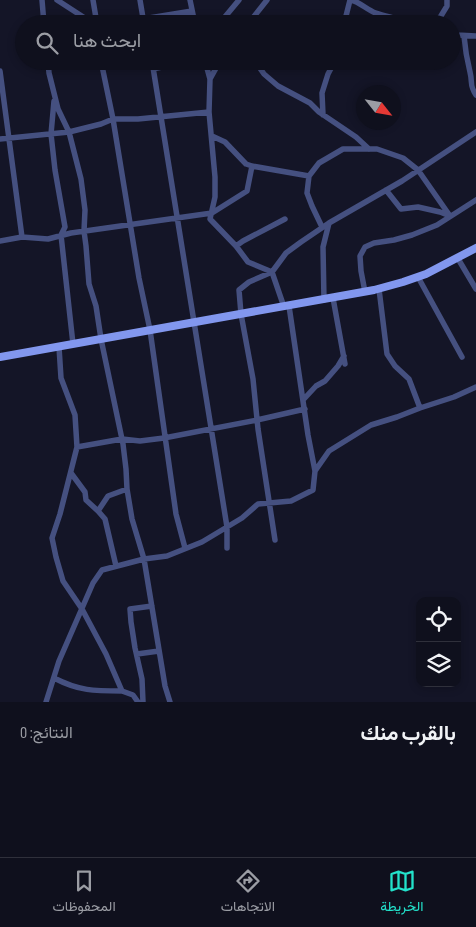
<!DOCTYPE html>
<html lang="ar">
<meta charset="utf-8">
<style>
body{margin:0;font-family:"Sofia Sans Condensed",Vazirmatn,sans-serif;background:#1d1e2a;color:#f1f3f6;direction:rtl}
.controls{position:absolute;right:15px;bottom:15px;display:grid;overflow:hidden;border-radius:10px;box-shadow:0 2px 8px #0003}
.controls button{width:45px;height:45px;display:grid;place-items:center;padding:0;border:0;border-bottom:1px solid #2f303b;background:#0f101d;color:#f1f3f6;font:25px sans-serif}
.compass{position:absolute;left:356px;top:85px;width:45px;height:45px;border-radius:50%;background:#0f101d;box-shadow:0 2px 8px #0003;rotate:121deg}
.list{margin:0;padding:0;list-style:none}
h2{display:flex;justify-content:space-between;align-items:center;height:65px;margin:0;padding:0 20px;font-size:21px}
h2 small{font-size:16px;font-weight:400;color:#9b9da4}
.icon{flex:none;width:28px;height:28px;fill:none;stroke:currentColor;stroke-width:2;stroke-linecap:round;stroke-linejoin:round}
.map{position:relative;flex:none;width:476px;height:702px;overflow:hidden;direction:ltr}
.search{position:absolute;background:#0f101d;box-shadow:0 2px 8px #0003;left:15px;right:15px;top:15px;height:55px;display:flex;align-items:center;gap:12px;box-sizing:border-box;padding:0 18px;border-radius:28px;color:#9b9da4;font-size:19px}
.sheet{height:155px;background:#0f101d}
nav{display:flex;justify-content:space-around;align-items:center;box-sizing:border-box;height:70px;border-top:1px solid #2f303b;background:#0f101d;font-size:14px;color:#9b9da4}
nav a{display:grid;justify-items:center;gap:2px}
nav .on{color:#23e2cb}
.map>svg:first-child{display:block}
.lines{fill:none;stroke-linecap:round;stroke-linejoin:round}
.minor{stroke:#455080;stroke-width:5.5}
.secondary{stroke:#8297ee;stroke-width:8}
</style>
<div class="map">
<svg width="476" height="702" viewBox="0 0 476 702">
<rect width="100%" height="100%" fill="#141527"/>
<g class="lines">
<path class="minor" d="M42,0L44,24
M57,0L94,24
M93,0L97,24
M140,0L144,24
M190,0L195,24
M351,0C360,2 367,10 376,13C388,17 400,19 411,24
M112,24L192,11
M219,24L239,0
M248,24L267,0
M344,24L350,0
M436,24L447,6V0
M452,31L457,35L476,36
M464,36C465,48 467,60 470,72C473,84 469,84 476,95
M48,61L49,73L58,109L69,132L81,179L85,210L84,231L86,246L89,284L96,306L101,339L123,444L126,469L127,489L132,519L144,559L165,686L170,702
M101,61L113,119L139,278L150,330L176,514L185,548
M152,61L227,527V548
M205,61L210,79L209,112L215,177V197L210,219L236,246L248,262L272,272L284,307
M255,61L264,74L278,86L310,103L319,112L356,137L369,149
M153,69L188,61
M0,71L22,237
M210,79L220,61
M54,101L51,134L55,170L65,227L61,235L73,344
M323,115L322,93L328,74L335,61
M212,136L225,142L246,164L252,166L309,176
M0,139L69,132L101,124L113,119H138L209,112
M322,227L312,206L307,193L309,176L319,163L343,149H377L403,158L418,170L450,216L440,212L418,207L401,209L386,190
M0,241L22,237L48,239L71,233L212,213L247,191L252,166
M236,246L243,241L285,219
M457,257L476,289
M418,277L462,357
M379,289L387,354L395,366L409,379L420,408
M365,292L361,271L360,256L365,247L374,243L394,240L412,235L437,225L476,200
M333,298L345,364
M324,300L323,247L329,223L402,181L476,132
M289,306L308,435L315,471
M59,347L61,378L75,415L77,447L60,514L52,538L56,557L63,581L82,609L106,654L122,691L133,695L138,702
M303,400L316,386L325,381L338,366L344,356
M77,447L122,439L140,441L164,438L257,420L305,409
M71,473L85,492L86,500L98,511L105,519L116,566
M98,511L108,496L127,489
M275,540L258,429L253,379L241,314L239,290L249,282L272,272L286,253L301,242L329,223
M137,654L159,651
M54,678C79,691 94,691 122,691
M46,702L59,661L93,583L102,570L144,559L167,556L202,542L242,518L258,504L291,501L313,490L315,471L329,451L371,425L397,417L420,408L454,397L476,387
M143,702L142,679L135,648L131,622L130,609L152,606"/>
<path class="secondary" d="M0,357L374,290L403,282L426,274L476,248"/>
</g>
</svg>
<div class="controls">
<button><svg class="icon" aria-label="locate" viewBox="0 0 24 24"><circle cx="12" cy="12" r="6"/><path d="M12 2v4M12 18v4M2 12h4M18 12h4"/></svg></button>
<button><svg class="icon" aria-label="layers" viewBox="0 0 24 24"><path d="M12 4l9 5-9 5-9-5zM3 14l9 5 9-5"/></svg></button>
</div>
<svg class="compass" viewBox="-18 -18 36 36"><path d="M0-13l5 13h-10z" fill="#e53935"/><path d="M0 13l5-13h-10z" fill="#9b9da4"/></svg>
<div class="search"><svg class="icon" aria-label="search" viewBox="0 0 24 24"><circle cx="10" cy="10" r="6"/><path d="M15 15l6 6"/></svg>ابحث هنا</div>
</div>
<section class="sheet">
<h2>بالقرب منك<small>النتائج: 0</small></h2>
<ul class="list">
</ul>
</section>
<nav>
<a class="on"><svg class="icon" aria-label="map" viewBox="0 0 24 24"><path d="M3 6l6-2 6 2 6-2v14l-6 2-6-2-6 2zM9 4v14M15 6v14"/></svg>الخريطة</a>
<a><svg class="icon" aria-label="directions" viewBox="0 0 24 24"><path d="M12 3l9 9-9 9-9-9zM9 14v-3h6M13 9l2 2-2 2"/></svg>الاتجاهات</a>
<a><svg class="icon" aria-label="saved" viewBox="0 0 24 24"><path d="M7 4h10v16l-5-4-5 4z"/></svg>المحفوظات</a>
</nav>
